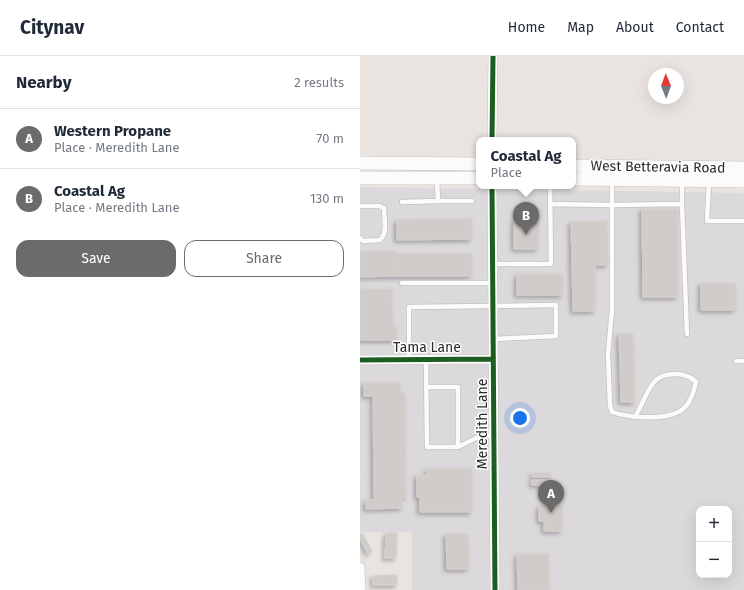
<!DOCTYPE html>
<meta charset="utf-8">
<style>
body{margin:0;font-family:"Fira Sans",sans-serif;background:#f6f6f7;color:#1f2937}
.controls{position:absolute;right:12px;bottom:12px;display:grid;overflow:hidden;border-radius:8px;box-shadow:0 4px 16px #0002}
.controls button{width:36px;height:36px;display:grid;place-items:center;padding:0;border:0;border-bottom:1px solid #e0e1e3;background:#fff;color:#1f2937;font:20px sans-serif}
.compass{position:absolute;left:288px;top:12px;width:36px;height:36px;border-radius:50%;background:#fff;box-shadow:0 4px 16px #0002;rotate:359deg}
.you{position:absolute;left:160px;top:362px;width:14px;height:14px;margin:-10px;border:3px solid #fff;border-radius:50%;background:#1a73e8;box-shadow:0 0 0 6px #1a73e833}
.badge{display:grid;place-items:center;width:26px;height:26px;border-radius:50%;background:#6d6b6a;color:#fff;font-size:13px;font-weight:700}
.pin{position:absolute;translate:-50% -33px;filter:drop-shadow(0 1px 2px #0008)}
.pin::after{content:'';position:absolute;top:21px;width:14px;height:12px;background:inherit;clip-path:polygon(0 0,100% 0,50% 100%)}
.popup{position:absolute;left:116px;top:81px;width:100px;height:52px;box-sizing:border-box;display:grid;place-content:center;border-radius:8px;background:#fff;filter:drop-shadow(0 1px 3px #0005);font-size:13px;white-space:nowrap;color:#747a83}
.popup b{font-size:15px;color:#1f2937}
.popup::after{content:'';position:absolute;left:50%;top:100%;margin-left:-8px;border:8px solid transparent;border-top-color:#fff}
.list{margin:0;padding:0;list-style:none}
h2{display:flex;justify-content:space-between;align-items:center;height:52px;margin:0;padding:0 16px;font-size:17px}
h2 small{font-size:13px;font-weight:400;color:#747a83}
.list li{display:grid;grid-template-columns:26px 1fr auto;gap:12px;align-items:center;box-sizing:border-box;height:60px;padding:0 16px;border-top:1px solid #e0e1e3}
.list b{display:block;font-size:15px;white-space:nowrap}
.list p{margin:0;font-size:13px;white-space:nowrap;color:#747a83}
.list em{font-size:13px;font-style:normal;color:#747a83}
.actions{display:flex;gap:8px;padding:12px 16px}
.actions a{flex:1;padding:9px 0;border:1px solid #6d6b6a;border-radius:12px;text-align:center;font-size:14px;color:#6d6b6a}
.actions .main{background:#6d6b6a;color:#fff}
.map{position:relative;flex:none;width:384px;height:534px;overflow:hidden}
header{display:flex;align-items:center;gap:24px;box-sizing:border-box;height:56px;padding:0 20px;background:#fff;border-bottom:1px solid #e0e1e3}
header strong{font-size:19px}
nav{display:flex;gap:22px;margin-inline-start:auto;font-size:14px}
main{display:flex}
aside{flex:1;background:#fff}
.map>svg:first-child{display:block}
.industrial{fill:#dcd9dc;fill-rule:evenodd}
.building{fill:#d0ccc9;stroke:#d4d0cc;filter:url(#shadow)}
.lines{fill:none;stroke-linecap:round;stroke-linejoin:round}
.service-casing{stroke:#c2c1c1;stroke-width:6}
.minor-casing{stroke:#c2c1c1;stroke-width:10}
.secondary-casing{stroke:#c2c1c1;stroke-width:14}
.service{stroke:#fcfbfa;stroke-width:4.5}
.minor{stroke:#fcfbfa;stroke-width:9}
.secondary{stroke:#fcfbfa;stroke-width:13}
.cycleway-casing{stroke:#fff;stroke-width:8}
.cycleway{stroke:#1b5e20;stroke-width:5}
.labels{text-anchor:middle;dominant-baseline:central;stroke-width:3;stroke-linejoin:round;paint-order:stroke}
.street-label{font-size:14px;fill:#2a2a2a;stroke:#fff}
</style>
<header>
<strong>Citynav</strong>
<nav><a>Home</a><a>Map</a><a>About</a><a>Contact</a></nav>
</header>
<main>
<aside>
<h2>Nearby<small>2 results</small></h2>
<ul class="list">
<li><span class="badge">A</span><div><b>Western Propane</b><p>Place · Meredith Lane</p></div><em>70 m</em></li>
<li><span class="badge">B</span><div><b>Coastal Ag</b><p>Place · Meredith Lane</p></div><em>130 m</em></li>
</ul>
<div class="actions"><a class="main">Save</a><a>Share</a></div>
</aside>
<div class="map">
<svg width="384" height="534" viewBox="0 0 384 534">
<defs>
<filter id="shadow"><feDropShadow dx="-2.5" dy="2.5" stdDeviation="2" flood-color="#0004"/></filter>
</defs>
<rect width="100%" height="100%" fill="#e9e4e0"/>
<path class="industrial" d="M0,131L384,137V534H52V476H0ZM339,453H369V519H339Z"/>
<path class="building" d="M282,153H318V241H283Z
M112,163V183L37,184V164Z
M154,164H178V193H154Z
M247,165L248,209H235V255H213L211,166Z
M36,195L37,220L0,221V196Z
M36,198H112V220H37Z
M157,218H203V239H157Z
M341,227L376,228V254H341Z
M32,233L33,271H37V284H0V234Z
M259,278H273L275,346H261Z
M4,327H40L41,337H45L46,441H42V452L6,453V444H14L13,340H4Z
M112,412V456H60V441H57V419H67V413Z
M172,417H191V421H172Z
M172,424H191V429H172Z
M179,450H202V475H184V465H179Z
M2,477L12,495L8,498L0,483V478Z
M26,477H37L36,502H25Z
M86,478H108L109,513H87Z
M157,498H188L189,534H158Z
M37,519V529H13V520Z"/>
<g class="lines">
<g class="service-casing">
<path id="service" d="M77,124L78,145H112
M349,126L347,165H384
M42,146L78,145
M190,148L252,149V124
M322,148L327,278
M0,150H19L24,152C24,162 28,177 20,184L3,185L0,182
M133,208H191L190,130
M42,227H133
M49,303V251L196,249V280L133,283
M66,303L67,391H98V331H66
M376,305H384
M275,361C281,351 288,332 295,325C305,315 327,316 336,326C334,335 331,347 323,353C308,365 269,362 252,356L250,350L248,298L252,254V149L322,148V126
M98,391L120,380H134"/>
</g>
<g class="minor-casing">
<path id="minor" d="M132,84L133,0
M132,130L135,534
M0,304L133,303
M0,511L1,534"/>
</g>
<g class="secondary-casing">
<path id="secondary" d="M0,107L119,108
M213,110L384,112
M0,122H119
M213,123L384,125"/>
</g>
<use href="#service" class="service"/>
<use href="#minor" class="minor"/>
<use href="#secondary" class="secondary"/>
<g class="cycleway-casing">
<path id="cycleway" d="M132,84L133,0
M132,130L135,534
M0,304L133,303"/>
</g>
<use href="#cycleway" class="cycleway"/>
</g>
<g class="labels">
<g class="street-label">
<text transform="translate(298 111) rotate(1)">West Betteravia Road</text>
<text x="67" y="291">Tama Lane</text>
<text transform="translate(122 368) rotate(-90)">Meredith Lane</text>
</g>
</g>
</svg>
<div class="controls">
<button>+</button>
<button>−</button>
</div>
<svg class="compass" viewBox="-18 -18 36 36"><path d="M0-13l5 13h-10z" fill="#e53935"/><path d="M0 13l5-13h-10z" fill="#747a83"/></svg>
<div class="you"></div>
<div class="pin badge" style="left:191px;top:457px">A</div>
<div class="pin badge" style="left:166px;top:179px">B</div>
<div class="popup"><b>Coastal Ag</b>Place</div>
</div>
</main>
